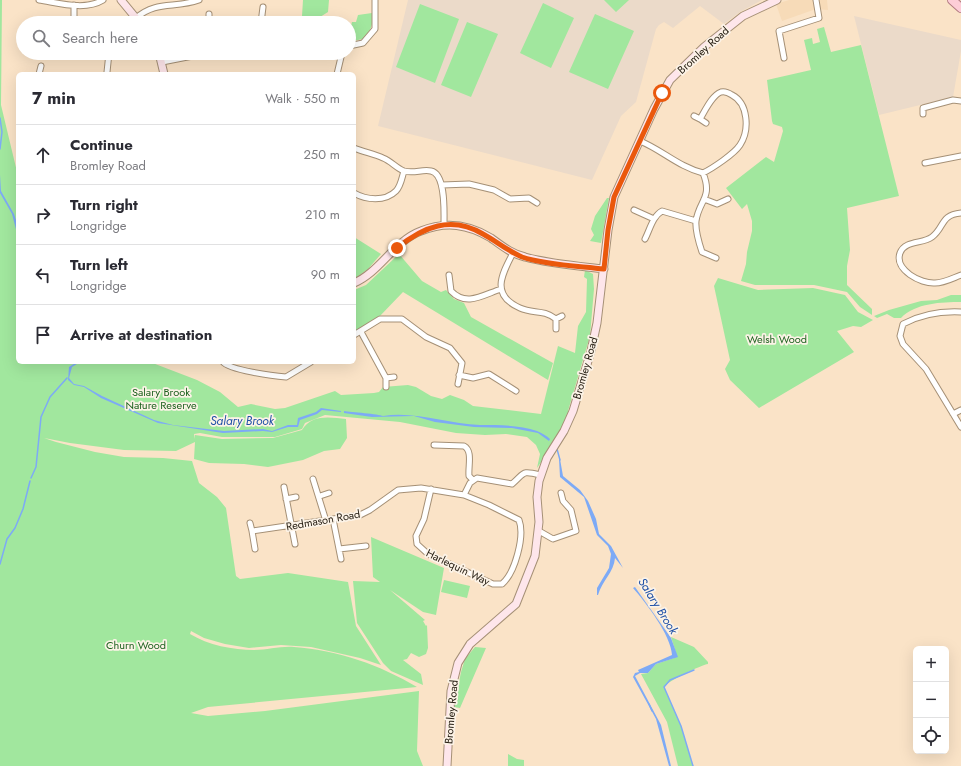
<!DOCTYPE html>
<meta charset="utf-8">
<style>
body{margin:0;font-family:Jost,sans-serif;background:#f2f2f3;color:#2b2b33}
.controls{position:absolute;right:12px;bottom:12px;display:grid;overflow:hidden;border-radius:6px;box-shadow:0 4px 16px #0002}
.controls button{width:36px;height:36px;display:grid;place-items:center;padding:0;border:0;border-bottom:1px solid #e1e1e2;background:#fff;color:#2b2b33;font:20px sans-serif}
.stop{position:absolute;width:12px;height:12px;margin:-9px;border:3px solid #ea580c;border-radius:50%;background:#fff}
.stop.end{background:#ea580c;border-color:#fff;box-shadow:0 1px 4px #0008}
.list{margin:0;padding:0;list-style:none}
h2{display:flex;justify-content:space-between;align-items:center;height:52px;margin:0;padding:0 16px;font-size:17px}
h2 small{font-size:13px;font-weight:400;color:#7c7c81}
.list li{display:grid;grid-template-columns:26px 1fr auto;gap:12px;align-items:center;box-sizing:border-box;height:60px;padding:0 16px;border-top:1px solid #e1e1e2}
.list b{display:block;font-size:15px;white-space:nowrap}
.list p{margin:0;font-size:13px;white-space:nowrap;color:#7c7c81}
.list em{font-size:13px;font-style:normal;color:#7c7c81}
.icon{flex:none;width:22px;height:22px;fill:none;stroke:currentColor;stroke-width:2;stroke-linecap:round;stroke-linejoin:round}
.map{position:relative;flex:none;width:961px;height:766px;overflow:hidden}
.search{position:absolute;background:#fff;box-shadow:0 4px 16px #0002;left:16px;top:16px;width:340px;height:44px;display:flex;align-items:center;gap:10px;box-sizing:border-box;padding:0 14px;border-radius:22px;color:#7c7c81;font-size:15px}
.panel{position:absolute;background:#fff;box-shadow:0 4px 16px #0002;left:16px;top:72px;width:340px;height:292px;border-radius:6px}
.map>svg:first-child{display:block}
.built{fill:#f7dbb8}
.education{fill:#ebdac9}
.green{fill:#a1e79e}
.water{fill:#7daaf6}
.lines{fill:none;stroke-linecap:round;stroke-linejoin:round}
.stream{stroke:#7daaf6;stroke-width:1.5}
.street-casing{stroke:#a59076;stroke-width:7}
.secondary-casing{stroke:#a59076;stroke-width:9}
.primary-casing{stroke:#b27b82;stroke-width:10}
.street{stroke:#fff;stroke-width:5}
.secondary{stroke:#fee6eb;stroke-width:7}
.primary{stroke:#fdcdd7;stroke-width:8}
.route{stroke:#ea580c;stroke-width:5}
.labels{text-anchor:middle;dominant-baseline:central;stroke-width:3.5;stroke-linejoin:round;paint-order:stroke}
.street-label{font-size:11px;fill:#282015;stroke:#fcf3e7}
.park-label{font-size:11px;fill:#1e6220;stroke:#fcf3e7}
.water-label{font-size:12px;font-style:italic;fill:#1d4fa6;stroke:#fcf3e7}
</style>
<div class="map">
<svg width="961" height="766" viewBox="0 0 961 766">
<rect width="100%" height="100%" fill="#fae3c7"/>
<path class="built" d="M789,0H827L828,10L816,9L782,21L776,4Z"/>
<path class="education" d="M408,0H762L740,12L724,24L700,6L673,28L664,22L659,25L656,29L636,102L621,116L592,180L378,126Z
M854,16L961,40V51L953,97L879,115Z"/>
<path class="green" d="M0,0H2L1,105L18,176V362H150L197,380L220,392L238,407L251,404L275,409L285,408L335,391L341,395L374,393L379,392L383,387L408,385L416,387L431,396L442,399L450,395L464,400L473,406L541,414L558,346L575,353L578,326L586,312L587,279L584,277L585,270L593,274L594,289L590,336L568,411H573L553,445L537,468L540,454L536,445L527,437L506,434L485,435L456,433L400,422L325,415L305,423L302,429L275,437H222L200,433L194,434L195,439V435L222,439L273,438L302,430C311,414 330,417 346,419L347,438L340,449L324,451L303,460L268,467L244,464L209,463L194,459L195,442L176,451L124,450L70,443L44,438L56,442L95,452L124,457L163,458L192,461L199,483L217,497L226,508L236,576L240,579L288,573L348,582L356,626L381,665L360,658L311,647L281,645L249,648L225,644L204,638L191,631L190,634C208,645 233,650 254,650C268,650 280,646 294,647C338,650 380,665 417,687L208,707L191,713L208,716L265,711L419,691L417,751L423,766H0Z
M303,0H329L328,12L320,17L302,16Z
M604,0H629L616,12Z
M543,3L574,18L551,68L520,53Z
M420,4L459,19L435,83L396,67Z
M372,13H373C373,25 371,31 363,39L353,41L349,25L351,26L352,22H356L358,15Z
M595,14L634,31L608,89L569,72Z
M467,22L498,34L471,97L441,85Z
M824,27L831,52L861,45L899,196L847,208L850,250L847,266V285L872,309V315L860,307L847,292L814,285H755L741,281L746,264L747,252L752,231V221L747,204L742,209L726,188L766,157L774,162L783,131L782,127L773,124L772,121L767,80L811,70L804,40L812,38L813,44L820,42L817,29Z
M607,198H609L601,243L590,241L594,235L591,229L595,216Z
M354,237L381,254L368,269L354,279Z
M399,254L422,281L441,292L446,290L454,299L464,303L471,317L553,363L548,380L403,292L379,317L354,333V290L366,285Z
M718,278L758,290L813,288L845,295L858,312L873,320L861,327L853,326L837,331L854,352L759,408L730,380L725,369L730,360L714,286Z
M951,295H961V302C942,302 915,303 901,318H894L887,314L877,318L874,316L889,310L921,301L937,300Z
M371,537L444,568L436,615L423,612L390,590L425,620L423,621L426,626L427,625L428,648L426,654L419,657L411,653L407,659L403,660L421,674L423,685L391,671L383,663L357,623L353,581L380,582L373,577Z
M444,580L470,586L467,598L441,592Z
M671,637L694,647L708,662V664C701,665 668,681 664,687L681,726L693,766H678L667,722L641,674L648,673L656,664L674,658L676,653Z
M475,647L486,648L460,708L454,707L461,672L465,659Z
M508,754L517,759L524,760V766H508Z"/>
<path class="water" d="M0,175L1,191L14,214L18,226V237L12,214L0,193Z
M77,362H80L72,367L69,378L74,384L84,386L102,396L154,420L173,425L224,431L263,429L272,431L288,425H297L298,418L316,412L321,408L341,411V412L322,410L317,414L300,420L298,427H288L272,432L263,431L223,433L158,423L101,398L84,387L74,385L68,380L69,367Z
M344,411C351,412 379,414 383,416C416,411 447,424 480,425C498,425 520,425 537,431C542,433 547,436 550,439L549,441L538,433L512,428L474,427L435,422L414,416L372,417L344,413Z
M559,459H560L563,476L580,490L588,501L596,519L599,534L611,546L623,568L615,558C614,572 602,581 598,595H597V588L609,568L611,554L608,546L597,535L584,497L560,477Z
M635,587L671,638L678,657L656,664L648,673H640L635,676L661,725L671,766H669L656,719L633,677L635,673L639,672L638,670L672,655C671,635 646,603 633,588Z"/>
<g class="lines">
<path class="stream" d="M0,118L2,132L0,149
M557,449L560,460
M31,478L36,467L41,417L50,397L67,378
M0,564L7,539L15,528L23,509L30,481
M649,704L652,711
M693,766L681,726L664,687L670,680L694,670"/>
<g class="street-casing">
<path id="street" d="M39,0C59,3 85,11 103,0
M136,18C157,0 174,9 199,0
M74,23V5
M209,23V14
M261,23L263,7
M349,46L363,43L375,29V0
M210,53L293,56
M784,58L779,31L819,18L816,0
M162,62L208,53
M107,72L109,53
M39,74L41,66
M337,74L342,53
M923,114V108L953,100L961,101
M694,116L700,119
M640,141C662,150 679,167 703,173C713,168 734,154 740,145C750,130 748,103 732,95C729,93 725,91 721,92C712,95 705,111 700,119L706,123
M354,148C364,152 374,154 383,158C391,161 396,168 404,171C414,174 422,169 431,171C446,174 444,212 444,224
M925,163L961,156
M703,173C713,198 699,200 696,221C695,231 699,243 702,252L716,258
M442,185L469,184L494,190L510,199L529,198L537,203
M354,193C366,200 385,202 396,191C401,186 402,177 404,171
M704,199L717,204L728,199
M634,210L654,219
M961,213C940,215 945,227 932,237C923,244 905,240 900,253C894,270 921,284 935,283C944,283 953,278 961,275
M645,239C650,229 653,216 662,211L696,221
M513,253C502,274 490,295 520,308C533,314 543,309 556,319V329
M449,275L451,291C466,307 483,295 501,289
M961,312C940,311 922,314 903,324L900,336L903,344L926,369L961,427
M556,319L562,316
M361,332L386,378
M354,335L380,319H402L426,337L450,348L462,363L458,384
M223,362C229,370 274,376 286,377L311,362
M459,375L473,378L489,374L516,391
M386,387V378L394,377
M953,414L961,410
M434,445L464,446C473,451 468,466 469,476L473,480
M313,479L326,521
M284,487L295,544
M431,489L424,519L416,536L417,544L428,554L493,584H502C515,573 525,536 519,520L489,505L464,495
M320,496L329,493
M286,499L296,497
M333,519L341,559
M250,523L252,531
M539,531L553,539L576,531L571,510L563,501L561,493
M255,549L252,531L360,515L370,510L398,490L421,488L464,495L470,483L477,478L512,484C525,473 521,470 540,475
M339,549L366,546"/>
</g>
<g class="secondary-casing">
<path id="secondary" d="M121,0L140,23
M159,53L164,74
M354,283C380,272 394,241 421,231C446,221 468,224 491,238C502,246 512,254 525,257C550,264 578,266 604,269
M447,766L451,691L458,663L470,644L516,604L535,556L539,522L537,497L539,481L547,458L564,431L573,411L591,351L597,323L608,230L614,197L654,109L670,80L704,47L743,16L777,0"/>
</g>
<g class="primary-casing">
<path id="primary" d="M952,0L961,8"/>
</g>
<use href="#street" class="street"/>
<use href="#secondary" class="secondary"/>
<use href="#primary" class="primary"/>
</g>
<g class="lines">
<path class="route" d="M397,248C423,227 451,215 483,234C496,241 508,251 522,257C546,265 579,266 604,269L608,230L614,197L662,93"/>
</g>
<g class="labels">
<g class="street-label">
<text transform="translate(703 50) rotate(-42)">Bromley Road</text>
<text transform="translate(585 368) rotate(-74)">Bromley Road</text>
<text transform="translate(323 520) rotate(-10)">Redmason Road</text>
<text transform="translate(458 567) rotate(26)">Harlequin Way</text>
<text transform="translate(451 712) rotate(-85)">Bromley Road</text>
</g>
<g class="park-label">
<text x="777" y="339">Welsh Wood</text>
<text x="161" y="392">Salary Brook<tspan x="161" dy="13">Nature Reserve</tspan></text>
<text x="136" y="645">Churn Wood</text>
</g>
<g class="water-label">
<text x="242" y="421">Salary Brook</text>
<text transform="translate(658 606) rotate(58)">Salary Brook</text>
</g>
</g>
</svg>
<div class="controls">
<button>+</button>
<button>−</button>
<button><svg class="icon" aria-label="locate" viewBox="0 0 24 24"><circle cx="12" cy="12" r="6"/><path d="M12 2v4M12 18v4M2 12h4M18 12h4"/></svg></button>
</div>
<div class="stop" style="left:662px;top:93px"></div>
<div class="stop end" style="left:397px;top:248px"></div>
<div class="search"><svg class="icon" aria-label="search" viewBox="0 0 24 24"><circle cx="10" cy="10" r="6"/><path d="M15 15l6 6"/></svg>Search here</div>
<section class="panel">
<h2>7 min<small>Walk · 550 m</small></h2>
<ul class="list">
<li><svg class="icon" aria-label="ahead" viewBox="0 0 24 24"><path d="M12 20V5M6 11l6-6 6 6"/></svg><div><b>Continue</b><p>Bromley Road</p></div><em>250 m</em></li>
<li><svg class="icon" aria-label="right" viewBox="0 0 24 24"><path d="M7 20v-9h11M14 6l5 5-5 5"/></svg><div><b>Turn right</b><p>Longridge</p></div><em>210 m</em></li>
<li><svg class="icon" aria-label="left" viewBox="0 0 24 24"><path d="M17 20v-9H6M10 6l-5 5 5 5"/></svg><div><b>Turn left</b><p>Longridge</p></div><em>90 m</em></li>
<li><svg class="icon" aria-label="arrive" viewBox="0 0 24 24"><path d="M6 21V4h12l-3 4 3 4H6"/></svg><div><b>Arrive at destination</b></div></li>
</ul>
</section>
</div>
